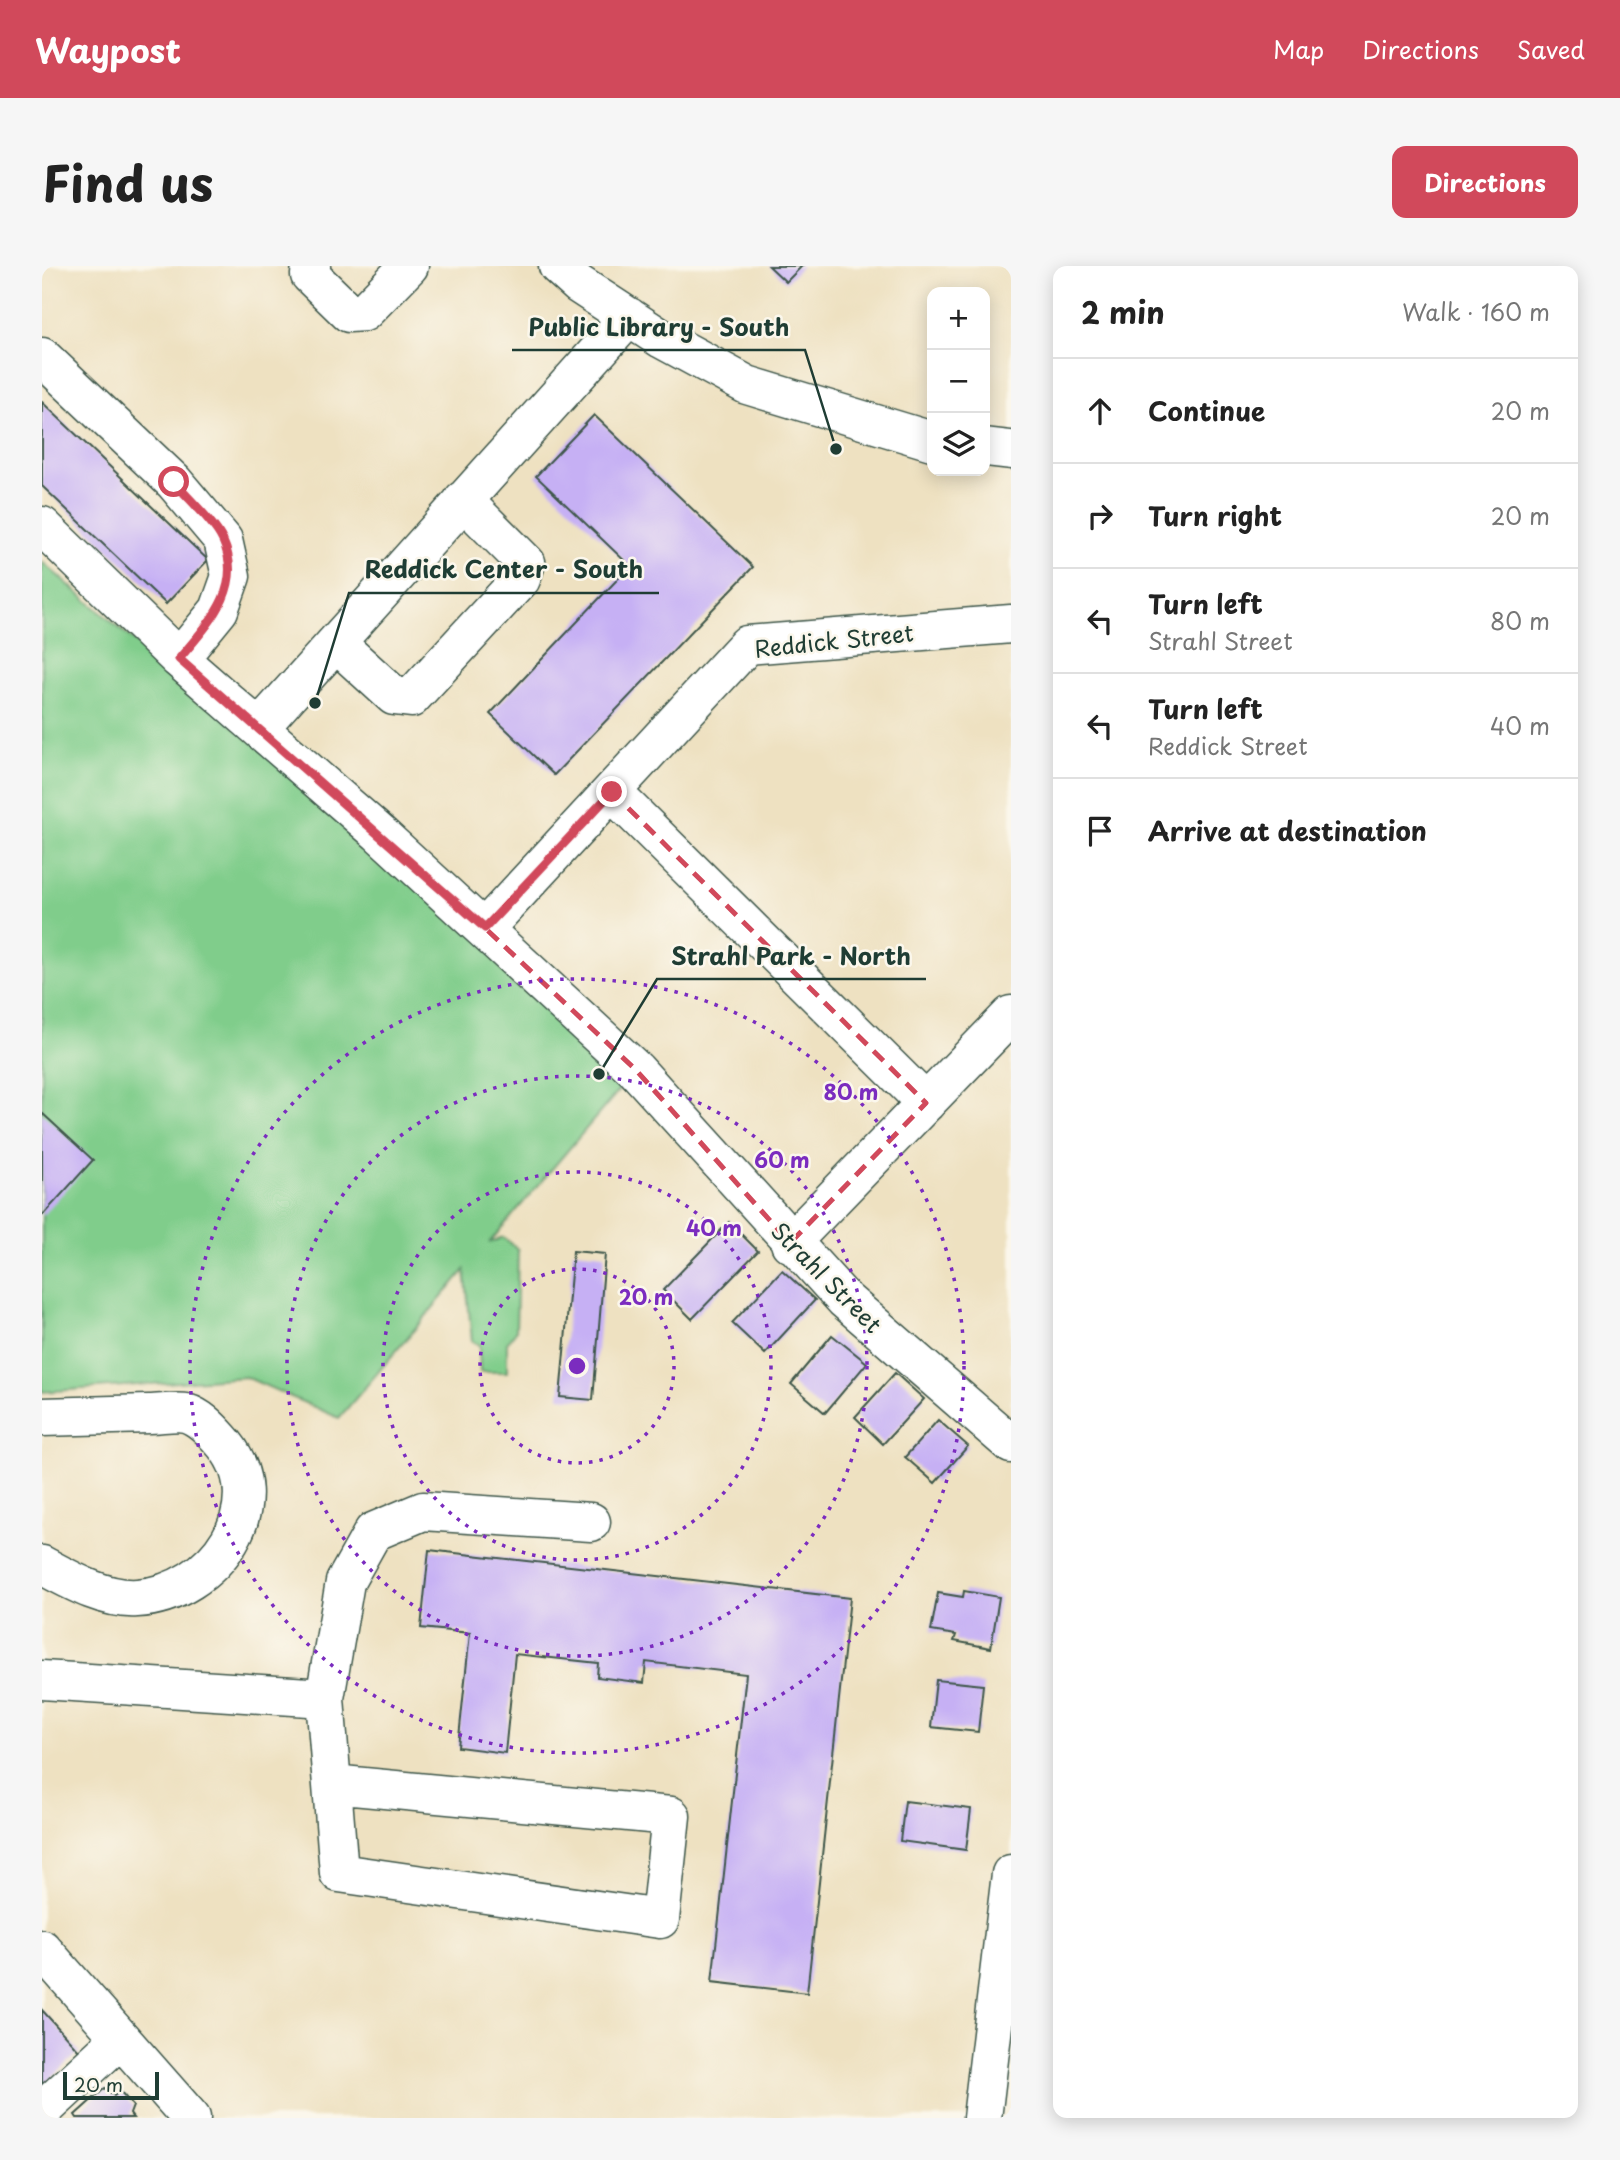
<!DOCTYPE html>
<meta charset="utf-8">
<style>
body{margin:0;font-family:"Playpen Sans",sans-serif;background:#f6f6f6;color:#222}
.controls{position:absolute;right:21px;top:21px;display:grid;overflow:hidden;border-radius:14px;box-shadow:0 4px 18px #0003}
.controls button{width:63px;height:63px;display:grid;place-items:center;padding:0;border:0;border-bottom:2px solid #e0e0e0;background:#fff;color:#222;font:35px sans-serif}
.scale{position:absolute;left:21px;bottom:18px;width:96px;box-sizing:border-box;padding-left:7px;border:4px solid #1f3d34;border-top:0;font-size:19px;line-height:24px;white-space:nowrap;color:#1f3d34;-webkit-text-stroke:5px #fbf7ec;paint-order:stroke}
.stop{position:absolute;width:21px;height:21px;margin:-16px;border:5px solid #d1495b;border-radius:50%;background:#fff}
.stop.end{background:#d1495b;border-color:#fff;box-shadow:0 2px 7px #0008}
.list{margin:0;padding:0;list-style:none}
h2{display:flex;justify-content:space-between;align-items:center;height:91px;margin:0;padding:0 28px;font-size:30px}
h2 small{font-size:23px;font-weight:400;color:#767676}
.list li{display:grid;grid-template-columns:46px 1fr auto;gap:21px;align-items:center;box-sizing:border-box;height:105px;padding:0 28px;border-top:2px solid #e0e0e0}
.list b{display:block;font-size:26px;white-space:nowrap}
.list p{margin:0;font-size:23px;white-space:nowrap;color:#767676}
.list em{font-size:23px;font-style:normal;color:#767676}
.icon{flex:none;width:38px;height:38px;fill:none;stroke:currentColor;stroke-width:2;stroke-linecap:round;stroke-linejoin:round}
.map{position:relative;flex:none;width:969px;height:1852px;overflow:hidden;border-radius:14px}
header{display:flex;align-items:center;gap:42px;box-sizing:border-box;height:98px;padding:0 35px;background:#d1495b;color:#fff}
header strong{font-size:33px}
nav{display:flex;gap:38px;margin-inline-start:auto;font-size:24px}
.intro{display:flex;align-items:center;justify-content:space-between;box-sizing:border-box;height:168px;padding:0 42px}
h1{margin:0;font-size:49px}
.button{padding:18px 32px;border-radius:14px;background:#d1495b;color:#fff;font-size:24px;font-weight:700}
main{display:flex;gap:42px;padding:0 42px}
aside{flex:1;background:#fff;border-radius:14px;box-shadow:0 4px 18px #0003}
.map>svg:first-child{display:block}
.green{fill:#80cd8b;stroke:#508560;stroke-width:2}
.building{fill:#c6b0f4}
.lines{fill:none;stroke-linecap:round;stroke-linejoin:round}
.minor-casing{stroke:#3e5649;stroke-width:41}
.minor{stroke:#fff;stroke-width:38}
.route{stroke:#d1495b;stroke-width:9}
.marked{fill:none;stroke:#d1495b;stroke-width:5;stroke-dasharray:14 9;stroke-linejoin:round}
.ring{fill:none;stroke:#7b2cbf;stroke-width:3.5;stroke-dasharray:3.5 7}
.labels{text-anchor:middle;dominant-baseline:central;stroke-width:5;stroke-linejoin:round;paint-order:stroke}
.street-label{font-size:23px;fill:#1f3d34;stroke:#fbf7ec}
.centre{fill:#7b2cbf;stroke:#fbf7ec;stroke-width:3.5}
.ring-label{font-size:21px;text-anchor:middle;font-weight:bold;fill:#7b2cbf;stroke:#fbf7ec;stroke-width:5;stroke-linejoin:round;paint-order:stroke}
.leader{fill:none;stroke:#1f3d34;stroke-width:2.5}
.callout-dot{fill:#1f3d34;stroke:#fbf7ec;stroke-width:2.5}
.callout-label{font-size:24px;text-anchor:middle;font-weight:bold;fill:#1f3d34;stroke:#fbf7ec;stroke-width:5;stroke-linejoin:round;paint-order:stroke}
</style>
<header>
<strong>Waypost</strong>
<nav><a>Map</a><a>Directions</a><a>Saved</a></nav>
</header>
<div class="intro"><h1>Find us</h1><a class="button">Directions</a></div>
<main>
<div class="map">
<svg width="969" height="1852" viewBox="0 0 969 1852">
<rect width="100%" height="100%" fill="#fbf7ec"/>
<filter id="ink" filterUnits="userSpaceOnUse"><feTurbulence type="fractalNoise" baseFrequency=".0143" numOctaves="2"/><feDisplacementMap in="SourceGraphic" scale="14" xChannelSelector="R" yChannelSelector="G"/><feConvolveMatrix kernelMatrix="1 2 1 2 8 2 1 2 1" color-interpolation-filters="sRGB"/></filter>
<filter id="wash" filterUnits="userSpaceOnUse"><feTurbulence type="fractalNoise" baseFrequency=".00686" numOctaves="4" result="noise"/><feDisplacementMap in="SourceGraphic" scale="28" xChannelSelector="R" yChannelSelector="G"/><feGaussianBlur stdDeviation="1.57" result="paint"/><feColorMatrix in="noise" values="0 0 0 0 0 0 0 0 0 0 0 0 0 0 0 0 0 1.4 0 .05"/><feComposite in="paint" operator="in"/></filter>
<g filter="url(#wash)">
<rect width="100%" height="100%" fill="#eee1c1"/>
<path class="green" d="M0,296L594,804L447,977L461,971L476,984L474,1065L465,1077V1106H438L437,1079L430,1075L423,1004L297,1152L204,1111L0,1126Z"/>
<g id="blocks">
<path class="building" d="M727,0H760L744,16Z
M0,136L166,294L124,338L0,220Z
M552,149L711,301L512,509L448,448L588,300L494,210Z
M0,847L51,894L0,950Z
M687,956L716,985L650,1053L621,1024Z
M531,985L563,988L551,1134L518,1131Z
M740,1004L773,1034L723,1088L690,1057Z
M790,1069L825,1097L783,1147L749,1118Z
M853,1107L882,1133L841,1178L813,1151Z
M896,1154L926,1180L893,1217L863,1191Z
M387,1284L808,1332L765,1727L670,1716L704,1408L604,1396L602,1417L555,1411L556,1397L473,1388L463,1487L416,1481L428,1367L379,1362Z
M922,1325L957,1331L949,1382L912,1375L914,1369L889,1365L896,1327L921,1331Z
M894,1414L941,1419L936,1466L889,1461Z
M863,1535L929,1543L924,1584L858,1575Z
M0,1744L38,1786L0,1820Z
M63,1822L72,1830L78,1825L91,1840L88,1848L91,1852H35L33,1849Z"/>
</g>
</g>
<g filter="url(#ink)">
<use href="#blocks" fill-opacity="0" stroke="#3e5649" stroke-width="2"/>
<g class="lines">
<g class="minor-casing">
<path id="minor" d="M269,0L268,9L307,47L322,46L367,0
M516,0L536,18L620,73L705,119L890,175
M0,91L132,216L181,274L189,310L177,344L137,393
M943,181L969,184
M0,260L137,393L337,567L594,804L803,1034L969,1178
M294,377L352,430L369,432L479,313L484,297L421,234
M217,462L587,51
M570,526L884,837
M443,662L705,379L969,358
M748,977L969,749
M0,1151C36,1150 71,1149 107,1148C118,1148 134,1145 144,1147C158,1151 169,1163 178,1173C237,1236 172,1328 95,1332C62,1334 28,1314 0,1299
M0,1414L283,1432L297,1607L618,1653L629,1550L290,1518
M283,1432L303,1316L331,1266L381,1245L549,1256
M0,1683L149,1852
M0,1845L78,1773
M940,1852L969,1608"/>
</g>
<use href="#minor" class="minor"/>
</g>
</g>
<g class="lines" filter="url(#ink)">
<path class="route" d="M132,216C146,232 173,257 181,275C203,323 165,359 137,393L443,662L570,526"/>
</g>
<path class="marked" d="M570,526L884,837L748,977L594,804L443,662Z"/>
<g class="ring">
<circle cx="535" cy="1100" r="97"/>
<circle cx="535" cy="1100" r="194"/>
<circle cx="535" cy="1100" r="290"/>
<circle cx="535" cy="1100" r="387"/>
</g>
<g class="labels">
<g class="street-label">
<text transform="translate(792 374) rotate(-6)">Reddick Street</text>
<text transform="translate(785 1011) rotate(45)">Strahl Street</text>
</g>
</g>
<circle cx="535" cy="1100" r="10" class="centre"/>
<g class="ring-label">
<text x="809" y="834">80 m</text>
<text x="740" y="902">60 m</text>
<text x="672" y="970">40 m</text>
<text x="604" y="1039">20 m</text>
</g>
<path class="leader" d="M794 183L763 84H470M273 437L307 327H617M557 808L615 713H884"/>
<g class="callout-dot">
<circle cx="794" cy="183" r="7"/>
<circle cx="273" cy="437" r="7"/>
<circle cx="557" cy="808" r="7"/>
</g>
<g class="callout-label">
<text x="617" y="70">Public Library - South</text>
<text x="462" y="312">Reddick Center - South</text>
<text x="749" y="699">Strahl Park - North</text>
</g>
</svg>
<div class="controls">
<button>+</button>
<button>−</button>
<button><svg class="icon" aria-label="layers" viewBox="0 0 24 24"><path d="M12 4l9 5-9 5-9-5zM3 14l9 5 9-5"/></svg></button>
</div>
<div class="scale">20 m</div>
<div class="stop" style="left:132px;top:216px"></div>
<div class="stop end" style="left:570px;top:526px"></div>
</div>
<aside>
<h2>2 min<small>Walk · 160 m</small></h2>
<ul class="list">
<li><svg class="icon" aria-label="ahead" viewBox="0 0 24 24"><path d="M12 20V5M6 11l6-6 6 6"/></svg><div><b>Continue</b></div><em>20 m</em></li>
<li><svg class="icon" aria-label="right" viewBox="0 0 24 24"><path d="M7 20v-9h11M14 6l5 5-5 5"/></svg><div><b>Turn right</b></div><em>20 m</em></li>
<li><svg class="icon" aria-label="left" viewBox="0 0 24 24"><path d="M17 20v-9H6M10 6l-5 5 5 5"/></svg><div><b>Turn left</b><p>Strahl Street</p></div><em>80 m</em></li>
<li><svg class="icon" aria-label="left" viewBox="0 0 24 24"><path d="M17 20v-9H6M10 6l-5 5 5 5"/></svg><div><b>Turn left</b><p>Reddick Street</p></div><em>40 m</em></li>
<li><svg class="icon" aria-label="arrive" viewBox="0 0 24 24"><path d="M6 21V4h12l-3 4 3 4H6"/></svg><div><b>Arrive at destination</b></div></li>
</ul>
</aside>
</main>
